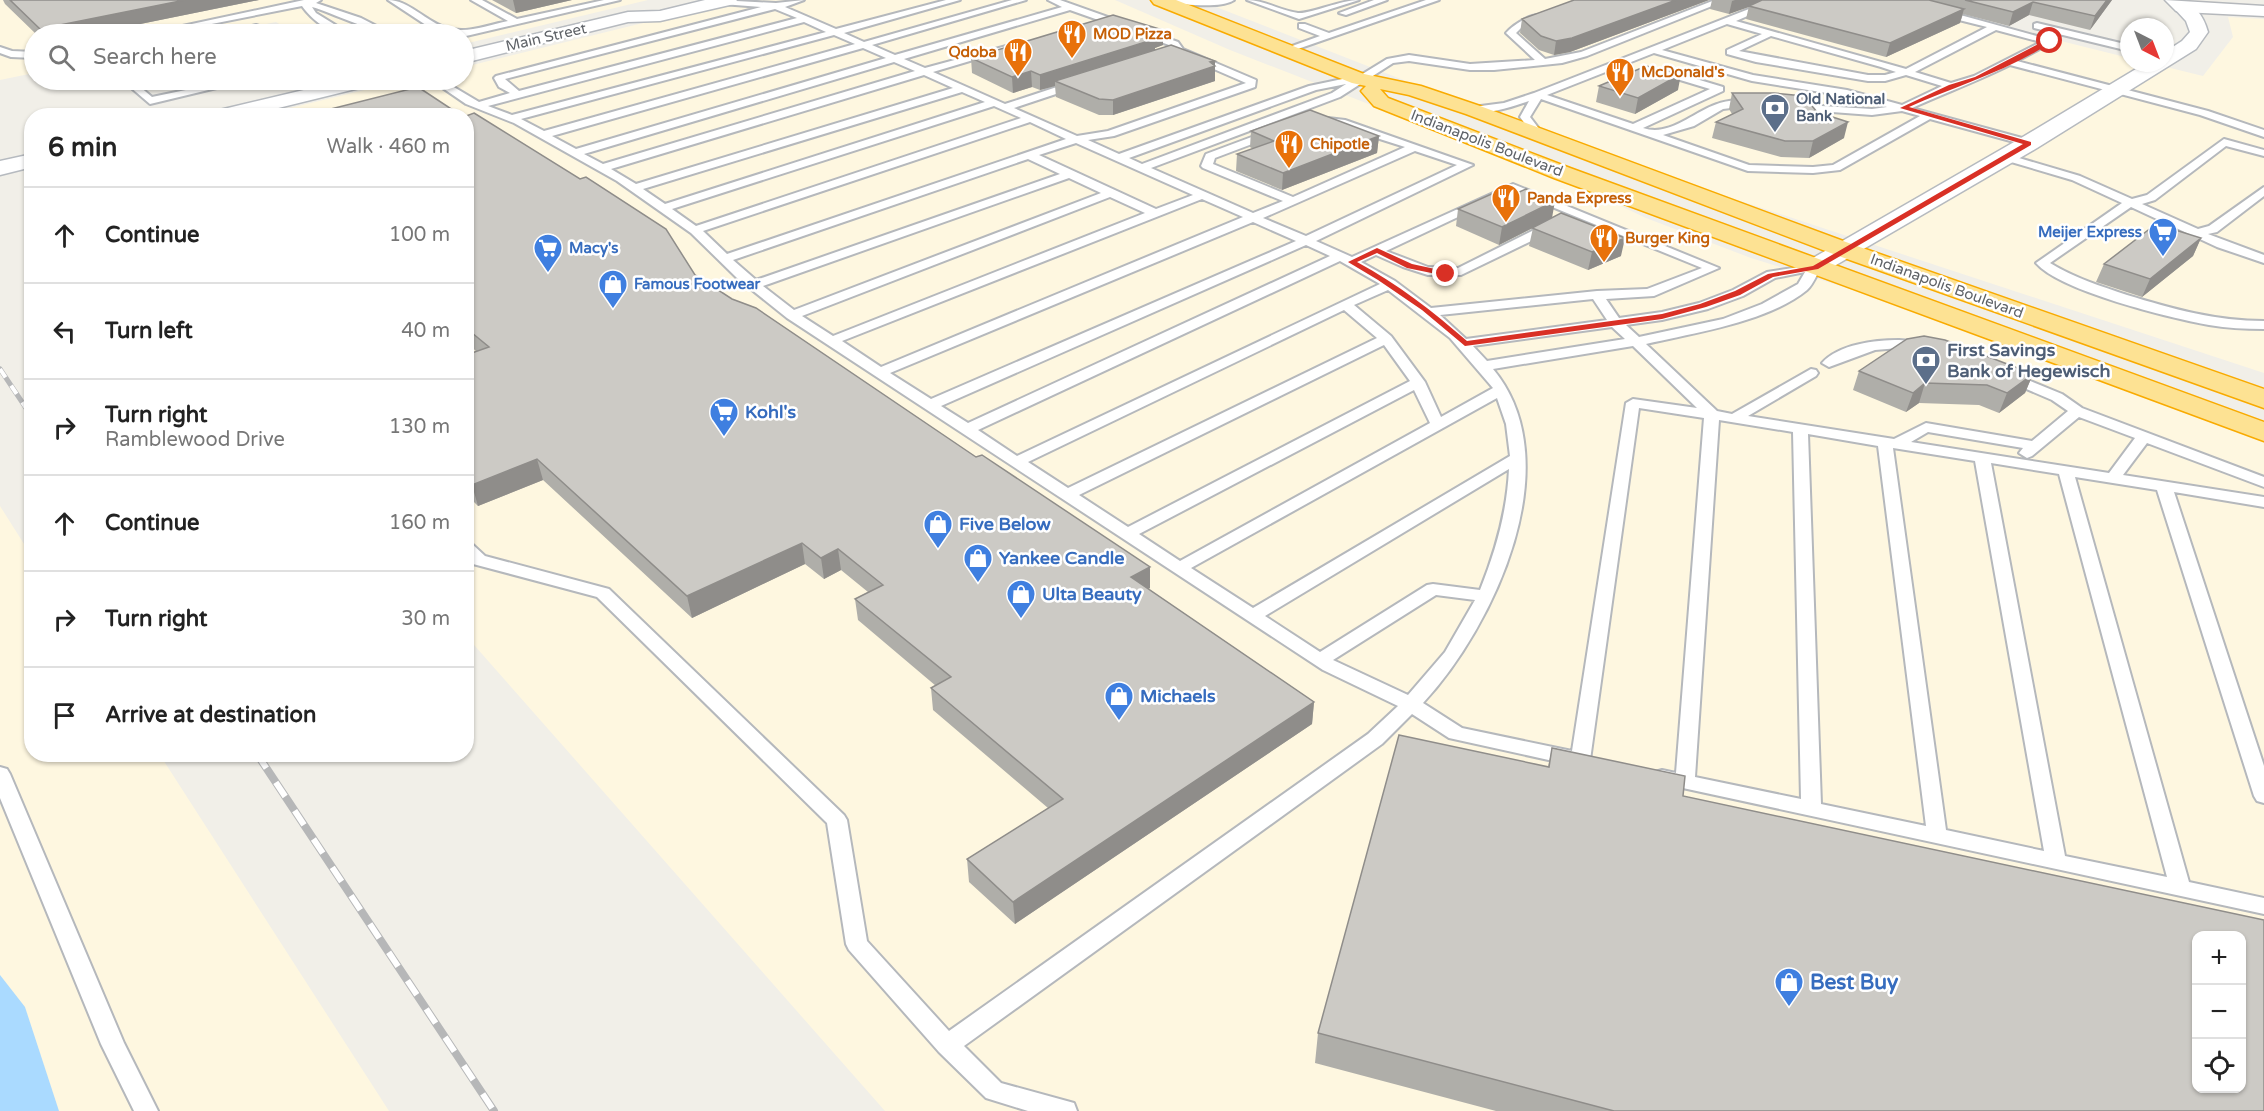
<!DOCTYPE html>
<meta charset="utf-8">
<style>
body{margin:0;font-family:"Varela Round",sans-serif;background:#f6f6f6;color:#222}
.controls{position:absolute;right:18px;bottom:18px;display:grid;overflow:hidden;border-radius:12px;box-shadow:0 2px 4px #0004}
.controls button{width:54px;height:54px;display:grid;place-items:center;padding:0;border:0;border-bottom:2px solid #e0e0e0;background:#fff;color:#222;font:30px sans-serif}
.compass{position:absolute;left:2120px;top:18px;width:54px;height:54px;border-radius:50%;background:#fff;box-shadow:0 2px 4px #0004;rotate:138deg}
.stop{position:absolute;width:18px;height:18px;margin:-14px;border:4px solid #d93025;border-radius:50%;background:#fff}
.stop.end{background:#d93025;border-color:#fff;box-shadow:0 2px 6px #0008}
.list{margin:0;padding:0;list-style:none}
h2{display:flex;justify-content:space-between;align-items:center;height:78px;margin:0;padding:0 24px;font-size:26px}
h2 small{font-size:20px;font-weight:400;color:#767676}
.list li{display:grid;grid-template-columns:39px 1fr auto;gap:18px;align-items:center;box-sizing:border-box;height:96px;padding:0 24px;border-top:2px solid #e0e0e0}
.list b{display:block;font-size:22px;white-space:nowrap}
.list p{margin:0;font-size:20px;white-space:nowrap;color:#767676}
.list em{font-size:20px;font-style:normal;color:#767676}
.icon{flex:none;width:33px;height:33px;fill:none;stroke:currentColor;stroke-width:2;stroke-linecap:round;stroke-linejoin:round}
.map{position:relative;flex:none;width:2264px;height:1111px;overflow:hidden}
.search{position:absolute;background:#fff;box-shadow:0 2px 4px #0004;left:24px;top:24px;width:450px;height:66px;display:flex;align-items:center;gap:15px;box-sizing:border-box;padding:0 21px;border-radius:33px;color:#767676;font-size:22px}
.panel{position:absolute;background:#fff;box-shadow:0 2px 4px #0004;left:24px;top:108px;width:450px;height:654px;border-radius:24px}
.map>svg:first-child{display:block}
.commercial{fill:#fef7e0;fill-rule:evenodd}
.water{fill:#aadaff}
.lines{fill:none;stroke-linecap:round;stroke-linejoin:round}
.lane-casing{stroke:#b5b8bc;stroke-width:4}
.street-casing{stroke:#b5b8bc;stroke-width:3}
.secondary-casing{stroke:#b6babf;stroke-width:3}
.highway-casing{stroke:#f9ab00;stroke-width:3}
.lane{fill:#fff;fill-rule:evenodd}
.street{fill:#fff;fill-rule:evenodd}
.secondary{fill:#fff;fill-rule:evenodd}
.highway{fill:#fde293;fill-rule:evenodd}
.rail-far1-casing{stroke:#b6b7b8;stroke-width:5}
.rail-casing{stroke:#b6b7b8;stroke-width:8}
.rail-far1{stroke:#fff;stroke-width:4;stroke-dasharray:10;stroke-linecap:butt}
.rail{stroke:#fff;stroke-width:6;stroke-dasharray:17;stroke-linecap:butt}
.wall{fill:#afaea9}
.shaded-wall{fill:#8f8d8a}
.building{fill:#cccac5;stroke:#8f8d8a;stroke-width:1.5;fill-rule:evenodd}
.route{fill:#d93025}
.labels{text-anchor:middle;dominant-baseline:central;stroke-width:5;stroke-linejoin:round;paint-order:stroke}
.far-food-label{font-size:15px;font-weight:bold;fill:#c56008;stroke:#fff;text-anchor:start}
.far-street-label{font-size:15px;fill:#5f6368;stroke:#fff}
.far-service-label{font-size:15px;font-weight:bold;fill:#4e5e75;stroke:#fff;text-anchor:start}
.far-shop-label{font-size:15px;font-weight:bold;fill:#366cbe;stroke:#fff;text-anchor:start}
.service-label{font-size:18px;font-weight:bold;fill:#4e5e75;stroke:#fff;text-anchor:start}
.shop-label{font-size:18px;font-weight:bold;fill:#366cbe;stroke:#fff;text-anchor:start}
.near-shop-label{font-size:21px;font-weight:bold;fill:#366cbe;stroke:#fff;text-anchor:start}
</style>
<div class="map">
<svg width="2264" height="1111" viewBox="0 0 2264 1111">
<rect width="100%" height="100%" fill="#f1efe8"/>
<path class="commercial" d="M0,0H648L464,44V34H295L276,22L216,34H34V73L0,80Z
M736,0H1115L1230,50L1576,185L1646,218L1751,258L1866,294L2264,441V1111H885L467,637L466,116H257L406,80H464V67ZM2196,936H2242V1088H2196Z
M1198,0H1898L2129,58V63H2150L2203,76L2233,37L2228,17L2264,19V373L1573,146Z
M0,506L31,555L32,754L160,755L389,1111H0Z"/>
<path class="water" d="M0,975L25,1007L59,1111H0Z"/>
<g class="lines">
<g class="lane-casing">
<path id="lane" d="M304,0H321L316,3L361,18L392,34C379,35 330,12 312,7L316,13L350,34C332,36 312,20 302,6L161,34H145Z
M388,0C409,0 426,22 447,28C467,34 488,25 508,21L471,0H482L517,19L604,0H620L466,36L432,29Z
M718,0L776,3L804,0L785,7L836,29L946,0H960L844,33L864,42L1012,0H1026L872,45L895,55L1062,7L1048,0H1060L1178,42L1183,49L1256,80L1255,87L1114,136L1088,140L1119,154L1309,86L1352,77L1356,78L1387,59L1409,55L1470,64L1535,60L1506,33C1514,24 1535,10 1546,17L1522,27L1516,33L1545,59L1581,52L1715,0H1727L1587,56L1562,63L1494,70H1470L1409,61L1393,63L1340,97L1151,168L1253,213L1283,201L1203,168L1201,166L1206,154L1265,132H1273V136L1215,158L1213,164L1293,197L1405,147L1323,121L1328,118L1345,120L1473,165L1316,241L1352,257L1513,184L1719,268L1654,296L1606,299L1619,318L1662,312L1699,303L1733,290L1767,272L1819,264L1821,267C1817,274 1813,285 1807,290C1768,322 1694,333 1646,344L1717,411L1732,414L1811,369L1816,370L1818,373L1816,376L1748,416L1894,439L1926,423L2032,441L2068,411L2052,400L2003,379L2001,376L2008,372L2062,394L2082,408L2264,477V487L2147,443L2123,475L2264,497V507L2174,492L2264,766V803L2257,801L2254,796L2157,490L2075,477L2189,882L2264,898V914L1655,782L1652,777L1655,772L1662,770L1676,773L1704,418L1639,408L1590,760L1587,765L1580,767L1449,738L1412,714L1382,744L964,1046L1001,1083L1074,1103L1077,1111H1028L986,1098L939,1052L849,950L846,944L827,823L597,597L473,564L466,557V542L472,544L485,556L609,589L844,815L847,820L867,941L949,1031L1368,734L1398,706L1323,670L787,318L737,278L691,233L617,181L514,123L466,104L431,80H442L479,102L510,93L499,87L494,78L496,76L761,7L722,4ZM775,9L797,18L519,91L505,79ZM1070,10L1172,46L1177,53L1246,83L1108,131L1077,136L1014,108L1080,86V82H1072L1005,104L933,72L1010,49V45L925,68L904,59ZM804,22L826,32L512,115L488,106ZM834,35L855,44L544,131L521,119ZM863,48L886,58L576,149L552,136ZM894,62L915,71L603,164L584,154ZM924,75L953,88L636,184L611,169ZM1346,84L1332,93L1142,164L1129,158L1316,90ZM962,92L985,102L665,204L643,189ZM994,106L1021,118L696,226L672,209ZM1030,122L1066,139L727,254L703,231ZM1076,143L1193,195L1156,209L1039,155ZM1415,151L1457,165L1306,236L1263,218ZM1028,159L1060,174L756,280L733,260ZM1069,178L1101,193L794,310L763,286ZM1513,191L1702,268L1647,289L1597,291L1431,308L1395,281L1361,262L1376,255L1403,267L1428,275H1461L1554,230V224H1546L1458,268L1428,267L1386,251ZM1110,197L1145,213L833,336L802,316ZM1202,199L1243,217L881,367L842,341ZM1253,222L1296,241L931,399L890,373ZM1306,245L1330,256L968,423L941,406ZM1340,261L1380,284L1017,456L978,430ZM1805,272L1798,284L1762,304L1723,319L1639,337L1626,325L1662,320L1708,309L1743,296L1775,278ZM1388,290L1450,338L1493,388L1441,417L1425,382L1391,336L1354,305ZM1593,299L1607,320L1466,339L1440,315ZM1344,310L1377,338L1068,488L1028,462ZM1612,327L1625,339L1487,361L1473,346ZM1384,345L1410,381L1128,527L1079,495ZM1633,346L1697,408L1633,399L1626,403L1572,751L1462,728L1423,703C1494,627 1571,462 1493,369ZM1414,390L1430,423L1180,561L1139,534ZM1497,398L1506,424L1510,456L1253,608L1191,568ZM2079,417L2135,438L2109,473L1911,442L1928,432L2023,448L2019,453L2027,458L2032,456ZM1719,420L1793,432L1801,799L1695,777ZM1808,434L1878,446L1926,826L1821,804ZM1893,448L1975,461L2044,851L1946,830ZM1991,463L2059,474L2167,877L2065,856ZM1509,469C1507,512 1496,550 1480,590L1433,584L1427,585L1320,652L1265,616ZM1436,595L1475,600L1445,652L1408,695L1333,660Z
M1163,0H1234C1221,9 1184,4 1167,3Z
M1247,0C1265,0 1280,11 1298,13C1311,14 1340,0 1359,0L1299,19Z
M1374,0H1387L1346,15L1339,13Z
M1426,0H1439L1289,52L1281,50L1320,36L1299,28V24H1305L1329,33Z
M1772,0H1784L1736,21L1906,69L1987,27L1939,15V11L1942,10L2055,41L2017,61L2208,111L2264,130V137L2200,115L2010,65C1978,81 1945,93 1912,108L2033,141V145H2025L1930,119L1840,170L1813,173L1748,171L1541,99L1530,117L1543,134L1538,137L1534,136L1520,117L1529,101C1516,106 1479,118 1468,110L1473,107L1504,103L1534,93ZM1727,24L1762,34L1727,50V54L1756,62L1868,81H1885L1906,75L1942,86L1902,105L1847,90L1753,75L1662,50ZM1996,30L2041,42L1974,76L1951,83L1915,72ZM1771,36L1881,67L1896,72L1885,75H1868L1739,51ZM1654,53L1752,81L1846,96L1887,107L1872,109L1788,104V108L1792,109L1872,115L1902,111L1920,116L1833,165L1813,167L1749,165L1663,135L1694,126L1723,109L1755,105V101C1745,99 1727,100 1717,104C1693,112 1670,137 1643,128L1723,91V87L1663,69H1657V73L1710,89L1633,124L1547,95Z
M2037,23L2129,45V51L2034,28V24Z
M256,25L259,26V30L237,34H220Z
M0,47L12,51L34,52V58L11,57L0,53Z
M122,80H132L152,97L234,80H250L150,104Z
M2224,139L2264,150V156L2226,146L2155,200L2142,204L2198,229L2209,226L2264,187V196L2217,232L2208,234L2264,255V263L2217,247L2131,207L2050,263C2074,278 2101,286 2127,295C2173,309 2216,321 2264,321V329C2245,329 2227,328 2209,325C2170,318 2060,291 2036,263L2122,203L2072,180L2001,159V155H2009L2080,176L2132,199L2147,195Z
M1899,340L1924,342L1931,346L1924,350L1899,348L1875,350L1829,367L1822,363C1839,344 1875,340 1899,340Z
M0,767L7,769L10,774L124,1043L158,1111H134L101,1044L0,798Z"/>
</g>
<g class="street-casing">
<path id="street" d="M2165,0L2264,6V16L2182,12L2176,11Z"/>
</g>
<g class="secondary-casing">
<path id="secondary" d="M705,0H737L734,4L660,21L628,22L464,63V51L628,12L660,11Z
M2182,2C2197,5 2204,18 2208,32L2196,49L2037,148L1824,272L1815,274L1806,272L1803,267L1806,262L2021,138L2146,63H2165V52L2182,41L2190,32L2186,21L2173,7L2176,3Z
M346,80H379L376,84L246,116H208L211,112Z
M32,154V167L0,175V161Z"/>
</g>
<g class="highway-casing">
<path id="highway" d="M1151,0H1176L1364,74L1421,86L1480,106L1854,245L2264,389V408L1836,255L1466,114L1409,95L1380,89L1388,98L1570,168L2264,422V441L1554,178L1374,106L1361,91L1366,86L1352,83L1154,4Z"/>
</g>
<use href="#lane" class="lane"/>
<use href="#street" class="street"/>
<use href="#secondary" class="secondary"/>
<use href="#highway" class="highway"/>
<g class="rail-far1-casing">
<path id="rail-far1" d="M0,369L32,417"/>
</g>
<g class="rail-casing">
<path id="rail" d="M257,754L494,1111"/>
</g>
<use href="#rail-far1" class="rail-far1"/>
<use href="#rail" class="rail"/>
</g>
<path class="wall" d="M3,0H259L91,34H36L5,4Z
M492,0H572L516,13Z
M1574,0H1709L1570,52L1554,55L1539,50L1520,33L1522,19Z
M1712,0H2112L2090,30L2029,15L2009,26L1963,14L1960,23L1886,57L1746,19L1749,6L1729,14L1710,9Z
M1163,45L1155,48V49L1215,61V81L1113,115H1099L1056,97L1055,86L1040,90L1032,87L1013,93L972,73L971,58Z
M1599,86L1678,90L1635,114L1596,102Z
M1732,93L1817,112L1844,138L1809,158L1781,157L1712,138L1716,122L1732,114L1729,109Z
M466,116L695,275L1150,588L1148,589L1314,702L1312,724L1015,924L969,882L967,859L1048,808L933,710L931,688L936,686L858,620L855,599L868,592L841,570L824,579L805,564L692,618L543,480L478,506L466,494V355L477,352L466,342Z
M1251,131L1379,136L1377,153L1282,190L1236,171L1237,154L1253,149L1250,147Z
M1458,209L1552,217L1621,256L1588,270L1529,246L1533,228L1499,245L1456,226Z
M2201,238L2193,256L2142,297L2096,282L2104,264Z
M1859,371L2033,374L2025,393L1999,413L1979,405L1919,403L1906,412L1853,390Z
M1552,748L1683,796L2264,1111H1496L1315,1063L1318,1033L1548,767Z"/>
<path class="shaded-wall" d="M185,0H259L91,34H42L40,29Z
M513,0H572L516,13Z
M1676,0H1709L1570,52L1554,55L1556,41Z
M1735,0H1766L1749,6V7L1729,14L1732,1Z
M2107,0H2112L2090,30L2095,16Z
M2033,2L2029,15L2009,26L2013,12Z
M1964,9L1960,23L1886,57L1890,43Z
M1163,30V45L1155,48V54L1055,81V86L1040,90V75L1146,36Z
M1215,61V81L1113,115V100Z
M1031,71L1032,87L1013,93L1012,77Z
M1681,74L1678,90L1635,114L1638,98Z
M1848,122L1844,138L1809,158L1813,141Z
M1379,136L1377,153L1282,190L1283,173Z
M1555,201L1552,218L1499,245L1502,227Z
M1625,238L1621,256L1588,270L1592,252Z
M2201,238L2193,256L2142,297L2150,279Z
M2033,374L2025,393L1999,413L2007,393Z
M1925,383L1919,403L1906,412L1913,393Z
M537,459L543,480L478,506L472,485Z
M802,543L805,564L692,618L687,596Z
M838,549L841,570L824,579L821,558Z
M1150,567V588L1131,598V577Z
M1314,702L1312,724L1015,924L1013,902Z"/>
<path class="building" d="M10,0H185L40,29Z
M1574,0H1676L1572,38L1556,41L1541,36L1522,19Z
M1762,0H1929L1964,9L1890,43L1749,6Z
M1965,0H2107L2095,16L2033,2L2013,12Z
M1113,15L1163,30L1146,36L1155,39L1040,75L1031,71L1012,77L971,58Z
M1171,45L1215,61L1210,62L1215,66L1113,100L1099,99L1055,81Z
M1646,66L1681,74L1638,98L1599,86Z
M418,87L462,116H303Z
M1732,93H1774L1804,96L1817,112L1848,122L1813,141H1785L1716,122L1743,109Z
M1310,110L1379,136L1283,173L1237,154L1274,141L1251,131Z
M474,113L580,179L586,177L666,229L695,275L732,299L756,308L976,457L982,455L1150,567L1131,577L1314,702L1013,902L967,859L1063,799L931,688L951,677L855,599L883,585L838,549L821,558L802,543L687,596L537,459L472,485L466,480V355L489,347L466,328V116Z
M1526,189L1555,201L1502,227L1458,209L1496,192L1517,193Z
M1561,213L1625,238L1592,252L1532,228Z
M2156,224L2201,238L2150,279L2104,264Z
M1924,336L1945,340L2033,374L2007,393L1987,385L1925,383L1913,393L1859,371L1907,339Z
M1399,735L1549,767L1552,748L1685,776L1683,796L2264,920V1111H1614L1318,1033ZM2196,936H2241V1089H2196Z"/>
<path class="route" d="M2048,39L2053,41C2013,69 1954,87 1909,107L2031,142V145L1818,269L1773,277L1740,295L1706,307L1662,319L1465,346L1422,310L1378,280L1348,262L1377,248L1412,264L1449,272L1446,276L1407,268L1377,253L1357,262C1398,284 1432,311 1467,341L1662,314L1700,304L1735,291L1768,274L1813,266L2023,144L1900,108L1949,85L1975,77Z"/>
<defs>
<g id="restaurant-pin" transform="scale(1.5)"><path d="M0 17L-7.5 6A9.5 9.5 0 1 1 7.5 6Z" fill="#e8710a" stroke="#fff"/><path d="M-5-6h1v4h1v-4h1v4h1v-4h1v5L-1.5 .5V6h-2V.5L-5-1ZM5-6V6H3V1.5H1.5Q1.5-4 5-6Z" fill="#fff"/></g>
<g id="bank-pin" transform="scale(1.5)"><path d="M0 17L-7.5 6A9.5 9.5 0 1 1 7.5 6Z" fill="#5c6f8a" stroke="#fff"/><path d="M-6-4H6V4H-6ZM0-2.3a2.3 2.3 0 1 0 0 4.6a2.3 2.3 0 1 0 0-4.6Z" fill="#fff"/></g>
<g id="supermarket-pin" transform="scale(1.5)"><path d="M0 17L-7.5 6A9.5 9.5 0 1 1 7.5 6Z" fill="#3f7fe0" stroke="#fff"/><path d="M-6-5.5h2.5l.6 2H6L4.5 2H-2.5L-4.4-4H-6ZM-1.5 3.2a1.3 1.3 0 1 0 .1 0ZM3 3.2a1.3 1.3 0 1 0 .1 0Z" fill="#fff"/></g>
<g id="shop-pin" transform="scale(1.5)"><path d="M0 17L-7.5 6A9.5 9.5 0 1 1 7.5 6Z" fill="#3f7fe0" stroke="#fff"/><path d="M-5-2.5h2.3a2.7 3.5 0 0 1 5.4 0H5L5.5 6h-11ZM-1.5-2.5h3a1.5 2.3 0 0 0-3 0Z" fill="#fff"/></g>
</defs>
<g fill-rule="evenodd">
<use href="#restaurant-pin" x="1072" y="34"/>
<use href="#restaurant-pin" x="1018" y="52"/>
<use href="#restaurant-pin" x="1620" y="72"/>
<use href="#bank-pin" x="1775" y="108"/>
<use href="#restaurant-pin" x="1289" y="144"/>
<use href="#restaurant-pin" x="1506" y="198"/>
<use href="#supermarket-pin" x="2163" y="232"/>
<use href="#restaurant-pin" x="1604" y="238"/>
<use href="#supermarket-pin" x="548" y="248"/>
<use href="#shop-pin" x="613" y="284"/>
<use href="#bank-pin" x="1926" y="360"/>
<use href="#supermarket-pin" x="724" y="412"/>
<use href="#shop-pin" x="938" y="524"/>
<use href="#shop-pin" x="978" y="558"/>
<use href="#shop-pin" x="1021" y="594"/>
<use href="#shop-pin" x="1119" y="696"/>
<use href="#shop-pin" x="1789" y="982"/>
</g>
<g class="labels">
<g class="far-food-label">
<text x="1093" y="34">MOD Pizza</text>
<text x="997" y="52" text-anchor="end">Qdoba</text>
<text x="1641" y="72">McDonald's</text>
<text x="1310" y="144">Chipotle</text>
<text x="1527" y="198">Panda Express</text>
<text x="1625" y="238">Burger King</text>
</g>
<g class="far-street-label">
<text transform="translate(546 37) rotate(-13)">Main Street</text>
<text transform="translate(1487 143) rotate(21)">Indianapolis Boulevard</text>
<text transform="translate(1947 286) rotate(20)">Indianapolis Boulevard</text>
</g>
<g class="far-service-label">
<text x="1796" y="99">Old National<tspan x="1796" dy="17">Bank</tspan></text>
</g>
<g class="far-shop-label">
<text x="2142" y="232" text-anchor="end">Meijer Express</text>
<text x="569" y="248">Macy's</text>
<text x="634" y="284">Famous Footwear</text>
</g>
<g class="service-label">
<text x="1947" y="350">First Savings<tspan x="1947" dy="21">Bank of Hegewisch</tspan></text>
</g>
<g class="shop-label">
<text x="745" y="412">Kohl's</text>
<text x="959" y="524">Five Below</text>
<text x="999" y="558">Yankee Candle</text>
<text x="1042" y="594">Ulta Beauty</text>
<text x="1140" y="696">Michaels</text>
</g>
<g class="near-shop-label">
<text x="1810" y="982">Best Buy</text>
</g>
</g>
</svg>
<div class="controls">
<button>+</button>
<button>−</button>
<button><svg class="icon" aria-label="locate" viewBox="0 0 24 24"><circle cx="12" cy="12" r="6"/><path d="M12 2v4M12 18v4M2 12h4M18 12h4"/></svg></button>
</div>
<svg class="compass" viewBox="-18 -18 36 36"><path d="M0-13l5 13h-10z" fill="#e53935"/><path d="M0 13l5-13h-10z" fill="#767676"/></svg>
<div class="stop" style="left:2050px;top:41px"></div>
<div class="stop end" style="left:1446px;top:274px"></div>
<div class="search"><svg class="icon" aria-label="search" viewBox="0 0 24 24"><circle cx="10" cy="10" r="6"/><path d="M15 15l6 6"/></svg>Search here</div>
<section class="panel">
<h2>6 min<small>Walk · 460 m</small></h2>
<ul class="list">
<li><svg class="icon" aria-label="ahead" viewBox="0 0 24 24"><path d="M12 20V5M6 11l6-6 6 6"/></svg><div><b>Continue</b></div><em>100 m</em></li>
<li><svg class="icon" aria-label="left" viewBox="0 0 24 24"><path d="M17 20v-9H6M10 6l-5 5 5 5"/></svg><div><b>Turn left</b></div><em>40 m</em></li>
<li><svg class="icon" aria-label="right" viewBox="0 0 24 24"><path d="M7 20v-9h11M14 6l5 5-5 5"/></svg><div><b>Turn right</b><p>Ramblewood Drive</p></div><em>130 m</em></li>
<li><svg class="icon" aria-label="ahead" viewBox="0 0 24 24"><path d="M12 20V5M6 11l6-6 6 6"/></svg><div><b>Continue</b></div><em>160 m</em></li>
<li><svg class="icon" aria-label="right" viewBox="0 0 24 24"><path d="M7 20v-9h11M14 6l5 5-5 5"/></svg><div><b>Turn right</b></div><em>30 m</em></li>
<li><svg class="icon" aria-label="arrive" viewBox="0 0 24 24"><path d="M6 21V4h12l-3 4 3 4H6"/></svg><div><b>Arrive at destination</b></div></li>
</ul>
</section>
</div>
